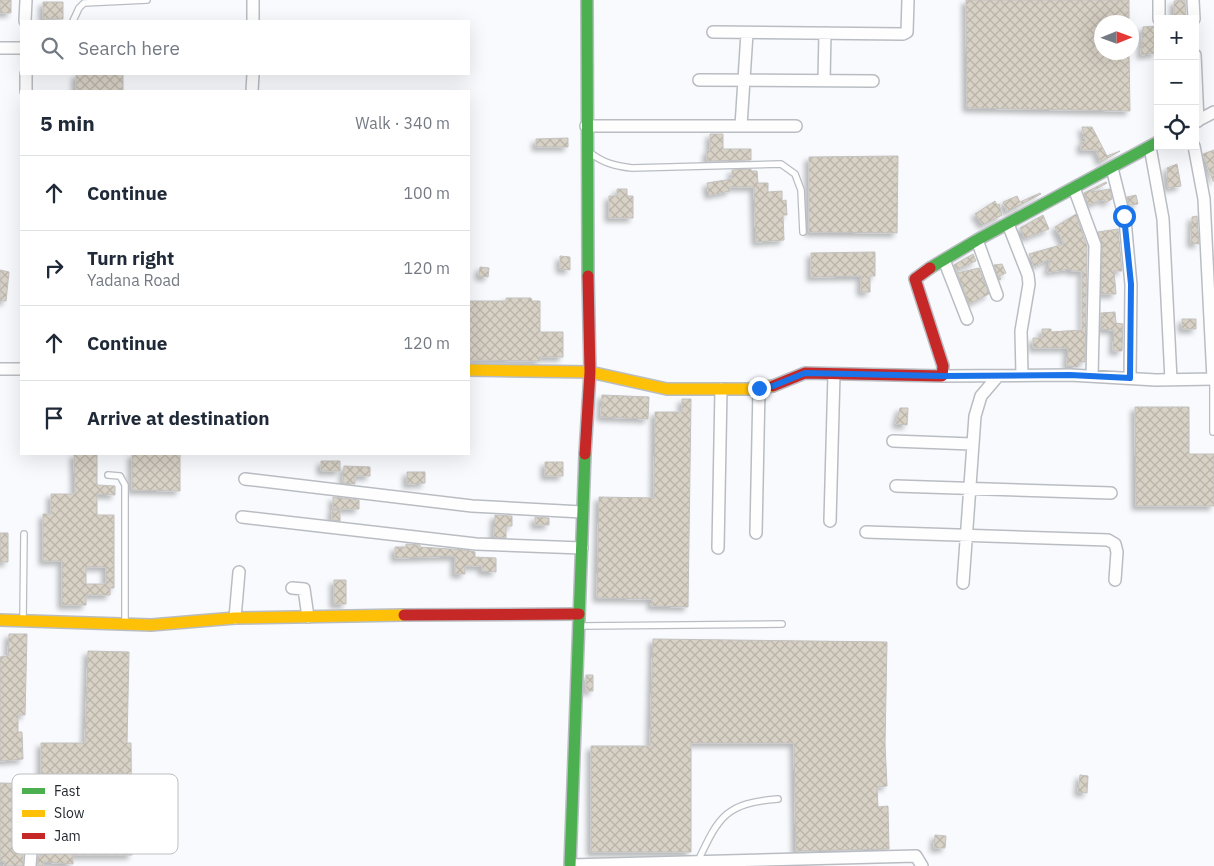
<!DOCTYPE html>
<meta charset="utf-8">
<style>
body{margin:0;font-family:"IBM Plex Sans",sans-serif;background:#f6f6f7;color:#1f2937}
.controls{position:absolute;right:15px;top:15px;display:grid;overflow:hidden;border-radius:0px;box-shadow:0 5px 20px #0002}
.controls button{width:45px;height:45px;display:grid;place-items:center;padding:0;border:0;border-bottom:1px solid #e0e1e3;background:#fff;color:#1f2937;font:25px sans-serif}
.compass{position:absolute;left:1094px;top:15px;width:45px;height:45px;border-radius:50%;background:#fff;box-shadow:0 5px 20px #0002;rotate:89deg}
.stop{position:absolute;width:15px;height:15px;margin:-11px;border:4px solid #1a73e8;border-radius:50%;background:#fff}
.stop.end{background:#1a73e8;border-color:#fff;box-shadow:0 1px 5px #0008}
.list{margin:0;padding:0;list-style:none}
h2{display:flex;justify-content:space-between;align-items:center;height:65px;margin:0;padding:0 20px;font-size:21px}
h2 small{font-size:16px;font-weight:400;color:#747a83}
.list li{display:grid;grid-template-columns:32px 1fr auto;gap:15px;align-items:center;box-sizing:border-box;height:75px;padding:0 20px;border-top:1px solid #e0e1e3}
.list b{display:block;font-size:19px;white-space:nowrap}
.list p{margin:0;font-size:16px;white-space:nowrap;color:#747a83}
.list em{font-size:16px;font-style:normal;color:#747a83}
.icon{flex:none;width:28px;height:28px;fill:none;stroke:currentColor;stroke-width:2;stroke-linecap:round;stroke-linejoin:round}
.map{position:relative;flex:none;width:1214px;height:866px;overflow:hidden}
.search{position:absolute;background:#fff;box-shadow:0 5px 20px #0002;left:20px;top:20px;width:450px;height:55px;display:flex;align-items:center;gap:12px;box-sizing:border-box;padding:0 18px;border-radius:0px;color:#747a83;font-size:19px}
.panel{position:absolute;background:#fff;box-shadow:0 5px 20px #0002;left:20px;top:90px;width:450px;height:365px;border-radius:0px}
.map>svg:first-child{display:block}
.building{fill:url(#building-cross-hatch);stroke:#c3c1bf;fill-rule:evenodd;filter:url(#shadow)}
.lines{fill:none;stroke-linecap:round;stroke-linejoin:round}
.lane-casing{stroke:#b9bdc2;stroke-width:8}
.street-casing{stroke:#b9bdc2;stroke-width:14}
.fast-casing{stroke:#b9bdc2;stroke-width:14}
.slow-casing{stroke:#b9bdc2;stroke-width:14}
.jam-casing{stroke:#b9bdc2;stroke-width:14}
.lane{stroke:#fefeff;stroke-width:5.5}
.street{stroke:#fefeff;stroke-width:11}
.fast{stroke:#4caf50;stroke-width:11}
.slow{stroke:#ffc107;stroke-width:11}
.jam{stroke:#c62828;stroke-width:11}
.route{stroke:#1a73e8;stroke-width:6}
.key{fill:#fff;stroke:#bdbfc1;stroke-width:1}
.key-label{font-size:14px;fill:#232930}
</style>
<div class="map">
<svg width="1214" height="866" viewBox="0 0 1214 866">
<defs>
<pattern id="building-cross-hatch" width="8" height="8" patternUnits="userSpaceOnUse" patternTransform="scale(1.25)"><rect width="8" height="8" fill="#d8d1c5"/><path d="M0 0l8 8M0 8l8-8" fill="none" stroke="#b9b3aa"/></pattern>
<filter id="shadow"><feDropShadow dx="-4" dy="4" stdDeviation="2.5" flood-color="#0004"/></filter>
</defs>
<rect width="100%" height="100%" fill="#f8fafd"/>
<path class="building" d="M0,0H11V13H0Z
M966,0H1129V22H1102V52H1129L1130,111L967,108Z
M1185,0L1186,19H1174V1Z
M43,2H63V19H43Z
M1156,26V53L1141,55L1143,27Z
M76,74H123V91H76Z
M1082,127H1092L1107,156L1120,151L1101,162L1096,150H1081V142H1085Z
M710,134H723V149H751V160L707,161V151H710Z
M568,138V147H536V139Z
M1214,150V181H1213L1203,154Z
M898,156L897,233L809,232V157Z
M1177,164L1181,186L1168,188L1167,168Z
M751,169V171H757L758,183H768V192L782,191V201L786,200L787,215H783L784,240L756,242L754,187H730V191L709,195L707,183L732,179V170Z
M1106,182L1107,183L1091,192L1110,189L1112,199L1105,203L1104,199L1088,205L1084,193Z
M617,189H627V196H633V218H609V196H617Z
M1040,193L1041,194L1007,212L1003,202L1017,196L1020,202Z
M1136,195L1138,204L1129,205L1127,197Z
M995,201L997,205L999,204L1002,215L983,225L975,214Z
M1076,214L1087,246L1085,362H1078V367L1067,366L1068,348H1033V338H1042V329H1051V332L1082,330V271H1071L1070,269L1048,272L1050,259L1034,266L1029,254L1064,244L1055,227Z
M1043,215L1049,229L1025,238L1020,228Z
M1197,216L1199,244L1191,243L1192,217Z
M1118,229L1122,271H1114L1116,294H1101L1102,245L1098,232Z
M875,252V276H870V292H861V276L811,277V253Z
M973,254L976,261L956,270L954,265Z
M560,256L570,257V270L560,269Z
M1002,264L1006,273L999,276L1001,279L999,280L994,265Z
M480,267L489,268L488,277L479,276Z
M979,268L989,294L969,304L957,273Z
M0,270L9,272L6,301H0Z
M506,298H531L532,301H540V332H563V357H540V361L469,360V301H506Z
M1115,312L1116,323L1123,324L1122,351H1113L1114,330L1101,329V313Z
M1182,319H1196V329H1182Z
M602,395L649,397L648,419L601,417Z
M682,399H691L688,607L651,606L652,599L597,598L599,497L654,498L655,412H682Z
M1135,407H1189V454H1214V506H1136Z
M900,408H908L907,425L896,424Z
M74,454H97V485L115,486V495L97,494V515H114V588H110V595H86V605H62V561H43V514H51V494H75ZM86,567H106V584H86Z
M132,454H180V491L132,490Z
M321,461H340V471H321Z
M545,462H563V476H545Z
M344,466L370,467V476H355V484L343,483Z
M407,472H425V483L407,484Z
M333,497L359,500V509H333Z
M332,510H340V521L332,520Z
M495,515L512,516V526H506V538L494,537Z
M535,517L549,518V525H535Z
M0,533H8V562H0Z
M406,544L420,545V547L466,550L475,552V557L496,558V572L482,571V566H465V574H455V556L395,558V547H406Z
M334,580H346V604H334Z
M9,634H27L25,715H18V732H22L23,759L0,761V657L8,656Z
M653,639L887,642L885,744L887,786L877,787L878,807L888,806L889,849L796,851L794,743H691V852H591V746H650Z
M88,651L129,652L127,743H131L132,855H73V864L43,862V866H38V856H42V798L40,791L35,790L28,796L24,836L18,835L15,851L23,853V866H4L5,862L0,861V783L41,784V743H85Z
M586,675H593V691H586Z
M1080,775L1088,776L1087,793L1078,792Z
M935,835L946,836L945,848H934Z"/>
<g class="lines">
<g class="lane-casing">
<path id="lane" d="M73,21L79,8L84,3L147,0
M589,152C603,163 615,166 632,168L781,164L795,174L801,190L803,232
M1213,379V432
M108,475L120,476L125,485V622
M23,618L24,534
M581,626L782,624
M698,861C719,816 726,803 778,799"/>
</g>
<g class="street-casing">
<path id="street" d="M1159,0V19
M1193,0L1194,19
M25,21L26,0
M253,21V0
M713,32L903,34L907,32L908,0
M0,48H21
M1195,55L1198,121
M26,74V91
M699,80L873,81
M824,80L825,33
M252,91L253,74
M1195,122L1214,112
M586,126H796
M741,126L747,33
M1194,146L1204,199L1213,379
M1150,147L1163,219L1171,380
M1112,168L1125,220L1131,285L1130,378
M1074,188L1095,245L1092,376
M1008,224L1028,275L1029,284L1021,331L1022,375
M977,240L997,295
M944,260L967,319
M0,369H21
M942,376L1070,375L1156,380L1214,379
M893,441L972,444
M245,479L472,506L582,512
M896,486L1111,493
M242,517L476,544L582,548
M830,521L834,374
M866,532L1108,540L1115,544L1117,552L1115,580
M756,533L759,388
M718,548L721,389
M963,583L975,416L981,396L998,376
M292,588L304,589L308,617
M235,618L239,572
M570,865L916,856L922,866
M30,866L35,797"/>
</g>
<g class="fast-casing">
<path id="fast" d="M587,0L588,276
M930,268L977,240L1158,142
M570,866L585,454"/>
</g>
<g class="slow-casing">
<path id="slow" d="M469,370L590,372L667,389H749L773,386
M0,620L151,625L235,618L404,615"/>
</g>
<g class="jam-casing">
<path id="jam" d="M773,386L805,373L942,376L943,366L915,279L930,268
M585,454L590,372L588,276
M404,615L579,614"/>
</g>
<use href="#lane" class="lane"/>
<use href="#street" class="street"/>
<use href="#fast" class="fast"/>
<use href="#slow" class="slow"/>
<use href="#jam" class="jam"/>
</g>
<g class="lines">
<path class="route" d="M759,388L773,386L805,373L942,376L1070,375L1130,378L1131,284L1124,216"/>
</g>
<rect x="12" y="774" width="166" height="80" rx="8" class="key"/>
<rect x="22" y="788" width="23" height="6" fill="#4caf50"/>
<rect x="22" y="810" width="23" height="7" fill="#ffc107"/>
<rect x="22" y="833" width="23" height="6" fill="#c62828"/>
<g class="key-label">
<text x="54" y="796">Fast</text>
<text x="54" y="818">Slow</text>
<text x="54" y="841">Jam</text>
</g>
</svg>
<div class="controls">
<button>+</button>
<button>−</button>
<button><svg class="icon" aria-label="locate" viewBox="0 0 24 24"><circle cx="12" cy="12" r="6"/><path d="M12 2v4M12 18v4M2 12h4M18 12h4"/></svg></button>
</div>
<svg class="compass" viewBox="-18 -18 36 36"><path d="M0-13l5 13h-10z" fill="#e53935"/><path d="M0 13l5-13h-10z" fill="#747a83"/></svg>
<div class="stop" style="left:1124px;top:216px"></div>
<div class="stop end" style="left:759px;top:388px"></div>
<div class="search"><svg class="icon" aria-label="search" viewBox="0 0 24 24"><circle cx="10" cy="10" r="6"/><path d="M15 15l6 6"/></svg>Search here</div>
<section class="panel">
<h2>5 min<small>Walk · 340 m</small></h2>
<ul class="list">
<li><svg class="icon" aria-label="ahead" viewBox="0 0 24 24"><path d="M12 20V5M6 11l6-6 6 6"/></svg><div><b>Continue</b></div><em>100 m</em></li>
<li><svg class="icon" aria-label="right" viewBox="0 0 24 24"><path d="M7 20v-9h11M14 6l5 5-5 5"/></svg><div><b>Turn right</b><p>Yadana Road</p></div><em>120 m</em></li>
<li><svg class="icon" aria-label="ahead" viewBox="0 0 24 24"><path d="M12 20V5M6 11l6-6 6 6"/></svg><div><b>Continue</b></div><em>120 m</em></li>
<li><svg class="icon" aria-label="arrive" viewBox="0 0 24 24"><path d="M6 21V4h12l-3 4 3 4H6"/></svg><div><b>Arrive at destination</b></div></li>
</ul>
</section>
</div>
